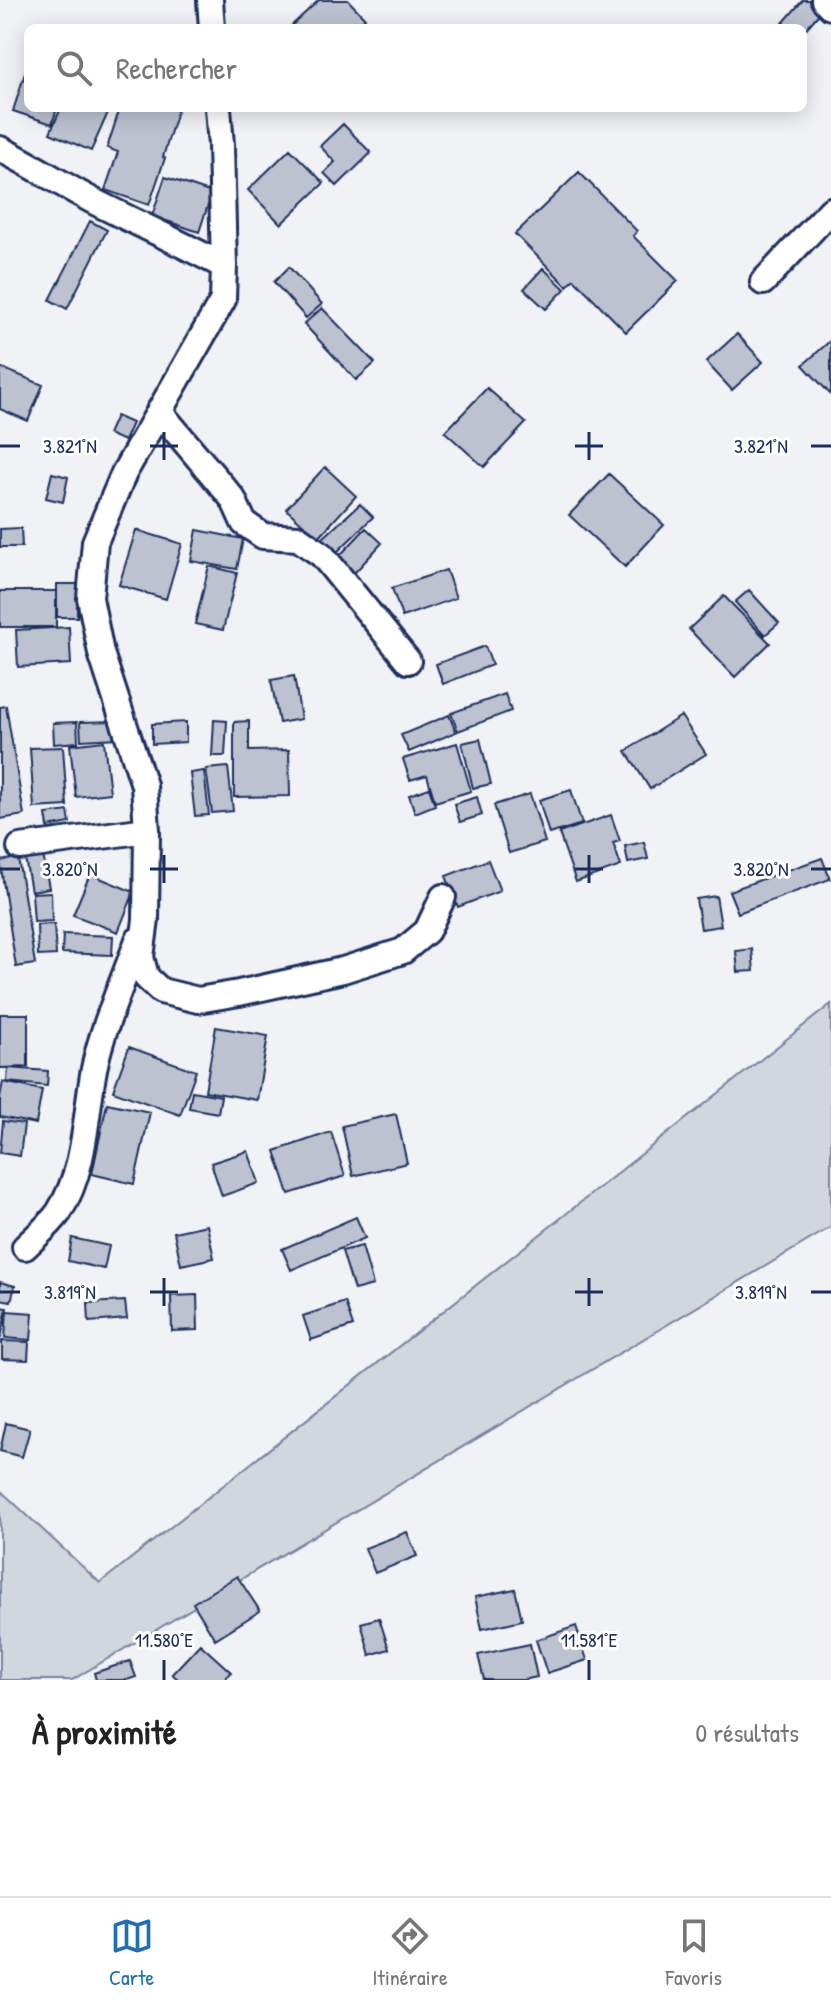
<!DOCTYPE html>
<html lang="fr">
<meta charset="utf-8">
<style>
body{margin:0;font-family:"Patrick Hand",sans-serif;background:#f2f2f2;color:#222}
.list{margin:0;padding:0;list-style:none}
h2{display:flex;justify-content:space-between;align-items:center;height:104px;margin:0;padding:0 32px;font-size:34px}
h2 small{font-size:26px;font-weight:400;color:#767676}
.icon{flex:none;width:44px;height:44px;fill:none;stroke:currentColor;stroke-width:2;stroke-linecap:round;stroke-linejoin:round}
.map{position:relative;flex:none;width:831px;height:1680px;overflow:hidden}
.search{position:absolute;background:#fff;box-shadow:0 4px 20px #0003;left:24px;right:24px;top:24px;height:88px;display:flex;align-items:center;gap:20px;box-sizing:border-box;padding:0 28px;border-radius:12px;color:#767676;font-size:30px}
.sheet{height:216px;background:#fff}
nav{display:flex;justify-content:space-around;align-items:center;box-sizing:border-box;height:112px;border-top:2px solid #e0e0e0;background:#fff;font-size:22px;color:#767676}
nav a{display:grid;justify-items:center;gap:4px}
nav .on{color:#1f6fb2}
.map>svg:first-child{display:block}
.green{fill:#d2d6df;stroke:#76829e;stroke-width:2}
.building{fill:#bcc2d0;stroke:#1b2f5e;stroke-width:2}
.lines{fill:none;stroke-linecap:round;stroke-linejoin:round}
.minor-casing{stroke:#1b2f5e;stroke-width:30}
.minor{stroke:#fff;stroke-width:24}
.ticks{fill:none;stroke:#1b2f5e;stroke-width:3}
.ticks-label{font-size:20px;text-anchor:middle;fill:#1b2f5e;stroke:#fff;stroke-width:6;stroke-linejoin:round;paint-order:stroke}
</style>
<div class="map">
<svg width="831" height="1680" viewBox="0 0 831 1680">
<rect width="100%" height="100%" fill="#f1f2f5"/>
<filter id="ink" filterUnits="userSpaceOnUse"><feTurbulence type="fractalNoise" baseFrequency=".0125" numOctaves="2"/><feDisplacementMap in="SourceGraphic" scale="16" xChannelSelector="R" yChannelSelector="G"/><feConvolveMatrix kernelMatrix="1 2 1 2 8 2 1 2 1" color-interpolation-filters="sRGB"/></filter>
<g filter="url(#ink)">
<path class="green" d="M831,1004V1227L72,1680H0V1490L100,1583Z"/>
<path class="building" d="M319,0H348L365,18L354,28H289Z
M803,0H815L824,8L803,32V28H788L783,23Z
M25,73L28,74V108H57L52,124L13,111Z
M61,108H110L91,151L50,133Z
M120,108H178L163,157L165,158L149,205L105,190L118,152L107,148Z
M343,124L371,153L337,186L324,173L335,162L320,146Z
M290,149L324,183L281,224L248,190Z
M579,172L637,231L633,236L678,281L626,332L574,279L567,286L515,234Z
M165,177L212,193L199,232L152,216Z
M90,221L107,230L67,309L50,300Z
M289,267L322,304L306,318L274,282Z
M543,268L565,289L546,309L524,289Z
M322,308L375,363L356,380L304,324Z
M737,334L763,362L732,390L706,362Z
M831,340V395L803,365Z
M2,368L43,385L28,421L0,409V373Z
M487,388L526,423L484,467L445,432Z
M116,416L132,423L124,441L108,434Z
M325,467L356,496L318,538L286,509Z
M52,473L68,477L63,502L46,498Z
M609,474L664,525L625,567L569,515Z
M360,504L373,517L336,553L322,539Z
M21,528L22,547H0V529Z
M366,528L382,543L344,584L327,569Z
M136,530L182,544L166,599L119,585Z
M197,530L243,539L237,569L191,561Z
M209,566L237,573L223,630L195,624Z
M446,570L456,598L402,617L392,588Z
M57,584H77V617H57Z
M749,590L779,623L765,635L735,602Z
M0,591H56V627H0Z
M724,596L770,643L735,677L689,629Z
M69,627L71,664L18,667L16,630Z
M485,646L492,665L443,684L436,664Z
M294,676L301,719L279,723L271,680Z
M505,694L511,711L458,731L451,713Z
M6,706L24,815L0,819V707Z
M449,715L456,732L409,752L401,735Z
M681,716L706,754L650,789L626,751Z
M214,720L227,721L225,756H212Z
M118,721L119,738L81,740L80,722Z
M249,721V751L289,750L290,796L234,797V722Z
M77,722L78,742L54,744L53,723Z
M186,722V742L152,744V724Z
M480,739L491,784L473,788L462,743Z
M104,741L110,793L76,797L70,745Z
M457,743L471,791L435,802L427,775L410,780L403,759Z
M63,747L67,806L34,808L30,748Z
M228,767L233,811L212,813L206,769Z
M204,771L209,815L195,816L190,773Z
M429,788L435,805L415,813L409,795Z
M571,790L582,824L549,834L539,800Z
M530,794L545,842L509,853L494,805Z
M477,797L482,815L460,822L454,804Z
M68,811L70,823L48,827L46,814Z
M611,815L620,841L613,843L621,866L576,882L559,833Z
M644,842L648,859L628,863L625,846Z
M43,855L49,888L31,891L25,858Z
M18,858L35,964L16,967L0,861Z
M822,858L830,879L738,913L729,891Z
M488,860L500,891L458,907L446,876Z
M90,874L134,892L118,932L73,915Z
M51,892L52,921L34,922L32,893Z
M716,896L721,926L701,929L696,899Z
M54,924L56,955L38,956L37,925Z
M63,934L113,936L112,955L62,953Z
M752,949L754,971L738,972L736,951Z
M0,1014H28V1067L0,1068Z
M216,1027L268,1036L257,1100L205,1091Z
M129,1047L196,1071L180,1115L113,1091Z
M8,1068L48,1071L47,1086L7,1082Z
M3,1082L42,1090L36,1124L0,1117V1097Z
M192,1091L221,1096L218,1113L189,1108Z
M107,1103L150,1112L134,1184L92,1174Z
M396,1114L407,1163L353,1176L342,1126Z
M3,1121L24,1124L20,1156L0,1153Z
M331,1132L345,1176L289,1194L275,1151Z
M248,1151L259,1183L222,1196L211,1163Z
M356,1217L365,1238L291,1270L282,1249Z
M207,1225L214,1258L181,1265L174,1232Z
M72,1238L109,1246L104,1269L68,1261Z
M362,1246L373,1285L354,1290L342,1251Z
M0,1282L15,1286L11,1301L0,1299Z
M197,1295L198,1330L172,1331L171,1296Z
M125,1301L127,1319L89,1322L88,1303Z
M345,1302L353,1326L311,1340L303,1316Z
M0,1307L7,1308L1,1338H0Z
M7,1311L33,1313L31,1340L5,1338Z
M2,1341L29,1342L28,1360L2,1359Z
M6,1423L30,1429L22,1457L0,1451Z
M407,1532L417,1556L375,1573L365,1548Z
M237,1576L260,1611L215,1639L193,1603Z
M515,1589L522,1620L482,1629L475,1597Z
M379,1618L389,1649L370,1655L361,1623Z
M576,1626L587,1660L547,1673L536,1640Z
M200,1644L231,1672L223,1680H179L172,1674Z
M530,1644L537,1677L523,1680H484L478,1655Z
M130,1661L136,1677L127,1680H96L94,1673Z"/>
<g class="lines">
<g class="minor-casing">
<path id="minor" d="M210,0L212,28
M824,0L831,7
M218,108L221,145L224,266L223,300L124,473L95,542L90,598L101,653L144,785L147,830L146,920L141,957L146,977L161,991L198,1000L239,993L343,970L403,951L427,931L443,897
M0,149C33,165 64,186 97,203C139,224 182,244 224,266
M763,282L831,210
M159,411L233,499L244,523L263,536L298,538L322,555L408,661
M20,847L147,830
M25,1247C36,1236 50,1225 59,1212C86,1169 85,1117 94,1069C103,1025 123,982 138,940"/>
</g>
<use href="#minor" class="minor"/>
</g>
</g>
<path class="ticks" d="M164,432V460M589,432V460M0,446H20M150,446H178M575,446H603M811,446H831M164,855V883M589,855V883M0,869H20M150,869H178M575,869H603M811,869H831M164,1278V1306M589,1278V1306M0,1292H20M150,1292H178M575,1292H603M811,1292H831M164,1660V1680M589,1660V1680"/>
<g class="ticks-label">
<text x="70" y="453">3.821°N</text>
<text x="761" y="453">3.821°N</text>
<text x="70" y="876">3.820°N</text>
<text x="761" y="876">3.820°N</text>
<text x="70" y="1299">3.819°N</text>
<text x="761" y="1299">3.819°N</text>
<text x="164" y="1647">11.580°E</text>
<text x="589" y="1647">11.581°E</text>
</g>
</svg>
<div class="search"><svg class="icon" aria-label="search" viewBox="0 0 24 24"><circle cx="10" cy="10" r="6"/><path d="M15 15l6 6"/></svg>Rechercher</div>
</div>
<section class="sheet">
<h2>À proximité<small>0 résultats</small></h2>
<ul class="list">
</ul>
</section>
<nav>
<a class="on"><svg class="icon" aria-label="map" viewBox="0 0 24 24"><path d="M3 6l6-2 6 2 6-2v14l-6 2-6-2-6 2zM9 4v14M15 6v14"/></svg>Carte</a>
<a><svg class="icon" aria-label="directions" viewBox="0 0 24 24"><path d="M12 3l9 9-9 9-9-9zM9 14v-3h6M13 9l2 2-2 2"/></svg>Itinéraire</a>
<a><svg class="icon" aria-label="saved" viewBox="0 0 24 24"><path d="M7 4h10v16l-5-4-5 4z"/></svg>Favoris</a>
</nav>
